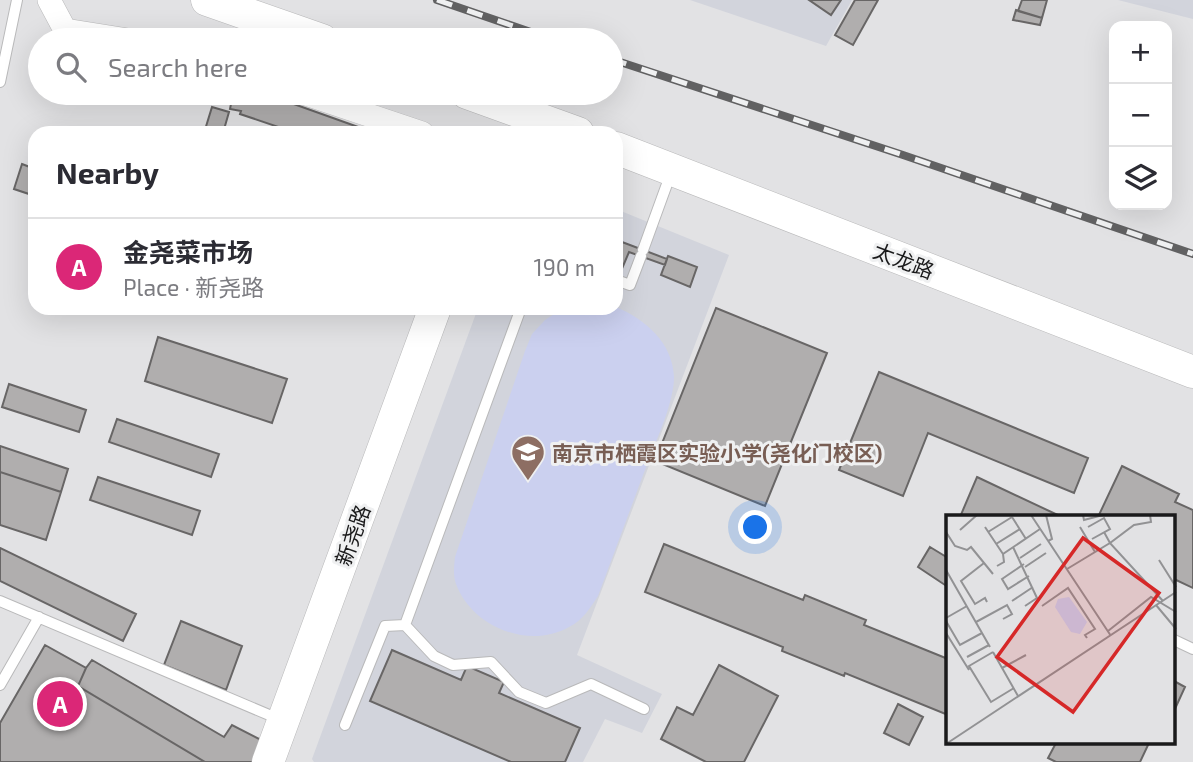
<!DOCTYPE html>
<meta charset="utf-8">
<style>
body{margin:0;font-family:"Exo 2","Noto Sans SC",sans-serif;background:#f7f7f7;color:#2b2b33}
.controls{position:absolute;right:21px;top:21px;display:grid;overflow:hidden;border-radius:14px;box-shadow:0 7px 28px #0002}
.controls button{width:63px;height:63px;display:grid;place-items:center;padding:0;border:0;border-bottom:2px solid #e1e1e2;background:#fff;color:#2b2b33;font:35px sans-serif}
.you{position:absolute;left:756px;top:528px;width:24px;height:24px;margin:-18px;border:5px solid #fff;border-radius:50%;background:#1a73e8;box-shadow:0 0 0 10px #1a73e833}
.badge{display:grid;place-items:center;width:46px;height:46px;border-radius:50%;background:#db2777;color:#fff;font-size:23px;font-weight:700}
.pin{position:absolute;translate:-50% -50%;border:4px solid #fff;box-shadow:0 2px 7px #0006}
.list{margin:0;padding:0;list-style:none}
h2{display:flex;justify-content:space-between;align-items:center;height:91px;margin:0;padding:0 28px;font-size:30px}
h2 small{font-size:23px;font-weight:400;color:#7c7c81}
.list li{display:grid;grid-template-columns:46px 1fr auto;gap:21px;align-items:center;box-sizing:border-box;height:98px;padding:0 28px;border-top:2px solid #e1e1e2}
.list b{display:block;font-size:26px;white-space:nowrap}
.list p{margin:0;font-size:23px;white-space:nowrap;color:#7c7c81}
.list em{font-size:23px;font-style:normal;color:#7c7c81}
.icon{flex:none;width:38px;height:38px;fill:none;stroke:currentColor;stroke-width:2;stroke-linecap:round;stroke-linejoin:round}
.map{position:relative;flex:none;width:1193px;height:762px;overflow:hidden}
.search{position:absolute;background:#fff;box-shadow:0 7px 28px #0002;left:28px;top:28px;width:595px;height:77px;display:flex;align-items:center;gap:18px;box-sizing:border-box;padding:0 24px;border-radius:38px;color:#7c7c81;font-size:26px}
.panel{position:absolute;background:#fff;box-shadow:0 7px 28px #0002;left:28px;top:126px;width:595px;height:189px;border-radius:21px}
.map>svg:first-child{display:block}
.built{fill:#d2d4dc}
.green{fill:#cbd0ef}
.building{fill:#b0aeae;stroke:#686666;stroke-width:2}
.lines{fill:none;stroke-linecap:round;stroke-linejoin:round}
.lane-casing{stroke:#b9b9ba;stroke-width:12}
.street-casing{stroke:#b9b9ba;stroke-width:24}
.secondary-casing{stroke:#b9b9ba;stroke-width:33}
.lane{stroke:#fff;stroke-width:10}
.street{stroke:#fff;stroke-width:23}
.secondary{stroke:#fff;stroke-width:32}
.rail-casing{stroke:#616162;stroke-width:8}
.rail{stroke:#eff0f1;stroke-width:5;stroke-dasharray:16;stroke-linecap:butt}
.labels{text-anchor:middle;dominant-baseline:central;stroke-width:6;stroke-linejoin:round;paint-order:stroke}
.street-label{font-size:21px;fill:#1a1a1b;stroke:#eff0f1}
.education-label{font-size:21px;font-weight:bold;fill:#785e54;stroke:#eff0f1;text-anchor:start}
.inset-road{fill:none;stroke:#929294;stroke-width:2}
.view{fill:#d62828;fill-opacity:0.15;stroke:#d62828;stroke-width:3.5}
.inset-edge{fill:none;stroke:#1a1a1b;stroke-width:3.5}
</style>
<div class="map">
<svg width="1193" height="762" viewBox="0 0 1193 762">
<rect width="100%" height="100%" fill="#e2e2e4"/>
<path class="built" d="M690,0H852L826,46Z
M1118,0H1193V19Z
M616,209L729,255L577,655L662,694L642,733L605,719L583,762H314L312,759L478,308H616Z"/>
<path class="green" d="M616,307C645,319 673,343 674,377C674,401 658,437 649,459C632,505 615,550 598,596C590,608 583,620 569,627C529,650 472,627 456,584C453,575 454,567 455,557L525,351L532,334L545,320L562,309L616,308Z"/>
<path class="building" d="M809,0H841L831,15Z
M855,0H878L853,45L835,35Z
M1022,0H1047L1042,18L1018,11Z
M1016,10L1042,18L1040,25L1013,20Z
M222,93H263L375,133H296L240,114L241,111L230,109L231,104L219,100Z
M212,107L229,112L223,133H204Z
M22,164L35,169V196L14,189Z
M622,242L667,259L665,265L629,252L621,271L616,269V256Z
M668,256L697,267L690,287L661,275Z
M716,308L827,353L765,506L655,461Z
M158,337L287,379L272,423L145,381Z
M879,372L1088,458L1074,493L928,433L903,496L839,470Z
M9,384L86,410L79,432L2,407Z
M117,419L219,454L211,477L109,442Z
M0,446L68,469L61,492L0,472Z
M1122,466L1179,494L1175,502L1193,510V588L1174,579V517H1098Z
M0,472L61,492L46,540L0,525Z
M98,477L200,511L192,535L90,500Z
M977,477L1062,517H960Z
M664,544L803,600L805,595L866,620L864,625L948,659V715L845,673L844,676L782,651L783,647L645,592Z
M930,547L948,558V587L918,567Z
M0,548L136,614L123,641L0,581Z
M181,621L242,646L226,690L164,665Z
M45,645L86,668L78,686L205,762H0V723Z
M392,650L461,680L467,666L504,682L499,693L580,728L565,762H511L370,701Z
M92,660L224,737L232,725L267,743L258,762H205L78,686L86,668Z
M719,665L778,696L744,762H706L661,739L677,707L693,715Z
M1174,681L1185,687L1174,711Z
M898,704L923,717L909,745L884,733Z
M1056,743H1149L1140,762H1056L1048,758Z"/>
<g class="lines">
<g class="lane-casing">
<path id="lane" d="M0,82L17,0
M643,250L671,173
M616,280L630,285L641,256
M521,308L405,625L434,656L453,665L491,662L519,692L546,703L591,684L644,709
M0,601L281,720
M1174,640L1193,649
M0,685L39,617
M345,725L385,626L405,625"/>
</g>
<g class="street-casing">
<path id="street" d="M49,0L65,30L128,40
M303,93L422,133"/>
</g>
<g class="secondary-casing">
<path id="secondary" d="M207,0L322,40
M467,93L578,133
M616,148L1193,372
M268,762L435,308"/>
</g>
<use href="#lane" class="lane"/>
<use href="#street" class="street"/>
<use href="#secondary" class="secondary"/>
<g class="rail-casing">
<path id="rail" d="M437,0L554,40
M611,59L903,155L1193,254"/>
</g>
<use href="#rail" class="rail"/>
</g>
<defs>
<g id="school-pin" transform="scale(1.75)"><path d="M0 17L-7.5 6A9.5 9.5 0 1 1 7.5 6Z" fill="#8d6e63" stroke="#eff0f1"/><path d="M0-5L7-2L0 1L-7-2ZM-4 1L0 2.5L4 1V4Q0 6-4 4Z" fill="#fff"/></g>
</defs>
<g fill-rule="evenodd">
<use href="#school-pin" x="528" y="452"/>
</g>
<g class="labels">
<g class="street-label">
<text transform="translate(904 260) rotate(21)">太龙路</text>
<text transform="translate(352 535) rotate(-70)">新尧路</text>
</g>
<g class="education-label">
<text x="552" y="452">南京市栖霞区实验小学(尧化门校区)</text>
</g>
</g>
<g transform="translate(946 515)">
<rect width="229" height="229" fill="#e2e2e4"/>
<path d="M123,82L141,107L134,119L125,117L109,92L112,84Z" fill="#cbd0ef"/>
<path class="inset-road" d="M85,0L165,121M100,0L106,24L102,26M137,0L138,5L157,0M66,2L80,24M39,12L57,39M134,12L149,37M142,12L158,3L164,14L146,24M14,15L31,0M0,17L9,31L21,35L25,32L47,59M42,17L66,2M158,17L164,28L188,10L205,7L204,0M50,29L74,14M67,32L91,83L79,91M74,43L95,29M213,45L230,72M38,48L15,66L29,89L39,83L41,87M78,49L56,64L62,74L83,61M51,51L58,47L57,39L94,14M79,52L100,38M121,54L164,28L217,86M0,55L44,132M66,86L87,72M210,90L230,114M96,91L122,73L149,114L139,120L141,123M0,103L21,91M0,106L14,130L36,118M30,107L61,90L66,99L57,104M162,116L205,82L230,97M0,118L23,155M47,137L23,151L45,187L68,173M47,137L72,181M21,142L43,130M56,153L80,140M0,229L230,77"/>
<path class="view" d="M137,23L213,78L127,197L51,142Z"/>
<rect width="229" height="229" class="inset-edge"/>
</g>
</svg>
<div class="controls">
<button>+</button>
<button>−</button>
<button><svg class="icon" aria-label="layers" viewBox="0 0 24 24"><path d="M12 4l9 5-9 5-9-5zM3 14l9 5 9-5"/></svg></button>
</div>
<div class="you"></div>
<div class="pin badge" style="left:60px;top:704px">A</div>
<div class="search"><svg class="icon" aria-label="search" viewBox="0 0 24 24"><circle cx="10" cy="10" r="6"/><path d="M15 15l6 6"/></svg>Search here</div>
<section class="panel">
<h2>Nearby<small></small></h2>
<ul class="list">
<li><span class="badge">A</span><div><b>金尧菜市场</b><p>Place · 新尧路</p></div><em>190 m</em></li>
</ul>
</section>
</div>
